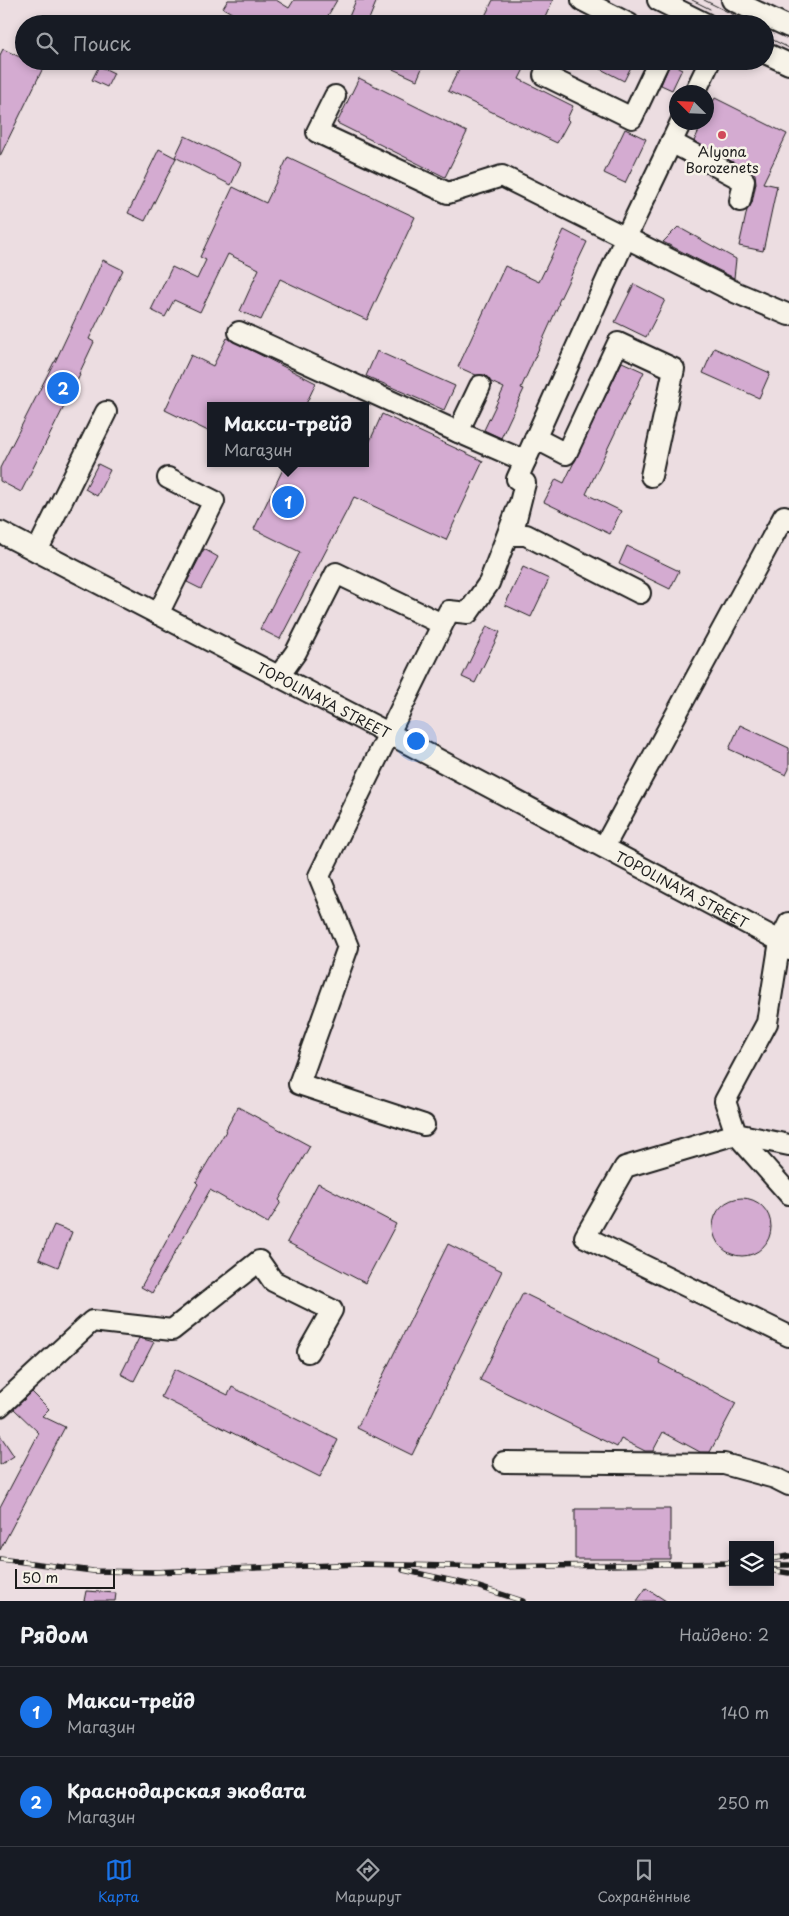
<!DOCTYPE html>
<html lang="ru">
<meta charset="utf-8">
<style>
body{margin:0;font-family:"Playpen Sans",sans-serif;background:#20242c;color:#f1f3f6}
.controls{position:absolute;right:15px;bottom:15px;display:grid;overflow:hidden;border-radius:0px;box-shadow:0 2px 8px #0003}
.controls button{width:45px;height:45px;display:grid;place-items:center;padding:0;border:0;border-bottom:1px solid #363941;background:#171b24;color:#f1f3f6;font:25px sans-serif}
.compass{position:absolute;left:669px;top:85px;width:45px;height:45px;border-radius:50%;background:#171b24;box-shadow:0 2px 8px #0003;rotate:294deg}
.scale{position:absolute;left:15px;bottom:12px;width:100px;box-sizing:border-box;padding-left:5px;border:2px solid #1c1c1c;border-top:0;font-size:14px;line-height:18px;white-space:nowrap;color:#1c1c1c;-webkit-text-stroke:4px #f7f3e8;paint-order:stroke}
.you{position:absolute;left:415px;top:740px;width:18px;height:18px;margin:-12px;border:4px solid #fff;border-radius:50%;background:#1a73e8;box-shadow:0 0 0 8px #1a73e833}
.badge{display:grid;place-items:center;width:32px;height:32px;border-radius:50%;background:#1a73e8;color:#fff;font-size:16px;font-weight:700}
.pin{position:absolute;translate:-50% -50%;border:2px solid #fff;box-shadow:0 1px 5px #0006}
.popup{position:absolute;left:207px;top:402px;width:162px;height:65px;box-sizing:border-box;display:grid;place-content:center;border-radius:0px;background:#171b24;filter:drop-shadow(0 1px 4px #0005);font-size:16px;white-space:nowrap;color:#9ea1a6}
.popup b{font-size:19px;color:#f1f3f6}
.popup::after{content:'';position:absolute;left:50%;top:100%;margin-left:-10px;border:10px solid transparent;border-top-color:#171b24}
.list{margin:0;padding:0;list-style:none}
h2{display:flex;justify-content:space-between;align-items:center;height:65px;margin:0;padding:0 20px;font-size:21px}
h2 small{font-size:16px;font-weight:400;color:#9ea1a6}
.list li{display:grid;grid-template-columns:32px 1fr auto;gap:15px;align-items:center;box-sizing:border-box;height:90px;padding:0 20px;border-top:1px solid #363941}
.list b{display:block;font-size:19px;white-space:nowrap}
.list p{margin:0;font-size:16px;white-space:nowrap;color:#9ea1a6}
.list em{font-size:16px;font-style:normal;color:#9ea1a6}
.icon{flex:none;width:28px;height:28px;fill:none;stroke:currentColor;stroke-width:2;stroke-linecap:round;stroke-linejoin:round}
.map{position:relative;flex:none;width:789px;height:1601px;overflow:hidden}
.search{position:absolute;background:#171b24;box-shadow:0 2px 8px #0003;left:15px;right:15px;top:15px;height:55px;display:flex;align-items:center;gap:12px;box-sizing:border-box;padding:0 18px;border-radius:28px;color:#9ea1a6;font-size:19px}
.sheet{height:245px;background:#171b24}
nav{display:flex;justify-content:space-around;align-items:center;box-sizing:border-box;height:70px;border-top:1px solid #363941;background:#171b24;font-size:14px;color:#9ea1a6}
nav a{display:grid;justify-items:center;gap:2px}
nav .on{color:#1a73e8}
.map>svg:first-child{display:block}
.building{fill:#d4abd1;stroke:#1c1c1c}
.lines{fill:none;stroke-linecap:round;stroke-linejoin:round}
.minor-casing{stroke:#1c1c1c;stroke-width:24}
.minor{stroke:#f7f3e8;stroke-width:20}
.tram{stroke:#1c1c1c;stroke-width:1}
.rail-casing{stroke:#1c1c1c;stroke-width:5.5}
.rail{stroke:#f7f3e8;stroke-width:4;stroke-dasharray:11;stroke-linecap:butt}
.poi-dot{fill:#d1495b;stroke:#f7f3e8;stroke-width:2}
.labels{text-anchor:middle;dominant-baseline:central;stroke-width:5;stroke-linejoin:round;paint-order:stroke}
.poi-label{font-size:14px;fill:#1c1c1c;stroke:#f7f3e8}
.street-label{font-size:14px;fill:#1c1c1c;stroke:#f7f3e8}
</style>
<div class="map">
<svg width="789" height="1601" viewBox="0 0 789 1601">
<rect width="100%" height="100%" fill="#ecdde1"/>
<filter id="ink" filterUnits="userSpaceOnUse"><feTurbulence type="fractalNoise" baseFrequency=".02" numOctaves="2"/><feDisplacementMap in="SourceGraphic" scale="10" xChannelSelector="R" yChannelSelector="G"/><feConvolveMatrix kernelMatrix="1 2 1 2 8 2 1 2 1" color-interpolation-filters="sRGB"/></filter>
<g filter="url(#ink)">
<path class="building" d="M228,0H276L289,8L294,0H337L323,24H251L223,8Z
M356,0H377L367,24H346Z
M493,0H553L542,24H481Z
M3,49L24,59V61H29L43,68L0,156V55Z
M375,61H425L417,80Z
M463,61H528L519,79L573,106L567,119L569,121L557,143L448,91Z
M585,61H634L624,81Z
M670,63L682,69L672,90L661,85Z
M99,66L114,73L107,87L92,80Z
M359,78L467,132L445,177L337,123Z
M715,98L787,134L763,183L777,186L763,251L739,246L747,210L752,203L756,183L755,174L694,141L703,122H706V116Z
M625,129L646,139L625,183L604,173Z
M185,136L241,163L231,185L175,157Z
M159,149L176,158L145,221L128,213Z
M288,157L415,217L367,320L280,279L261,320L240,311L259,269L228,254L200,312L174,300L165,317L151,310L172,267L197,279L206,260L200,257L233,187L266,203Z
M678,227L736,259L734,278L663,242Z
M564,230L587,242L558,303L559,304L521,388L524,389L501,438L484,430L504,388L491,382L485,375H476L458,367L505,266L539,282Z
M103,260L123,270L89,339L94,342L79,374L80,375L21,492L0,481V468L54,362H55Z
M634,284L665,300L646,337L615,322Z
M227,338L316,383L305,406H210V432L165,410L191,355L213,366Z
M714,348L770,373L759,398L703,373Z
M377,351L455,386L444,410L366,376Z
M622,362L644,372L586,494L621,511L610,534L544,502L556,479L564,483Z
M382,414L483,461L446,540L354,497L280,639L260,629L300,552L254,529L286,463H366V450Z
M98,464L110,470L97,496L85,489Z
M627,546L679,571L670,589L619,564Z
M204,549L218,557L201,589L187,582Z
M523,567L549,579L531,617L505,605Z
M487,626L500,632L475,683L462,677Z
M740,725L789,748V769L786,775L729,749Z
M238,1107L310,1146L279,1200L281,1202L268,1223L210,1190L152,1293L141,1287L198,1184L196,1182L226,1131H225Z
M318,1183L396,1224L365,1283L287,1242Z
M713 1227a29 29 0 1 1 58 0a29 29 0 1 1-58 0Z
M54,1225L72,1232L58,1267L39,1259Z
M448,1244L502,1271L412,1455L357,1428Z
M523,1293L660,1360L659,1363L736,1403L710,1452H700L663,1432L653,1451H645L621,1439L617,1447L480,1380Z
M139,1338L154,1342L134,1381L121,1374Z
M175,1369L228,1395L232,1387L338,1440L320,1477L161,1397Z
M32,1392L49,1409L42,1416L65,1427L0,1550V1507L39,1433L14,1409Z
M0,1435L14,1456L0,1465Z
M575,1509H670V1559H575Z
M646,1588L666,1601H637Z
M86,1591L116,1593L115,1601H84Z"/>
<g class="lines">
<g class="minor-casing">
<g id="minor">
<path d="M582,0L629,24"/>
<path d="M658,0L706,24"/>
<path d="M732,0L789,27"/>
<path d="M765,53L789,64"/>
<path d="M544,75L632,118L659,61"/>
<path d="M695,92L710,61"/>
<path d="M335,96L317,132L448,193L502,176L737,293L789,315"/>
<path d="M671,142L744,181L740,201"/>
<path d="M239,332L458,432L525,461"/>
<path d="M458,432L480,386"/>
<path d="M535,438L566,454L618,343L674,369L651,476"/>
<path id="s1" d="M0,532L390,734L780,941L789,950"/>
<path d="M37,551L106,412"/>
<path d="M640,593L526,535H512L525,483L517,479L626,237L681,122"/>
<path d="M158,614L214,501L168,478"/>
<path d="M279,676L296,652L336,573L442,624"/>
<path d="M604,847L784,516L789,520"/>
<path d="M789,923L780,941L767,1023L725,1101L736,1134L789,1145"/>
<path d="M424,1125L299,1084L348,947L319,876L449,611L468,613L489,583L518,507"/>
<path d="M789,1194L736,1134L625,1167L585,1237L789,1336"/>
<path d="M0,1406L92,1321L172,1330L259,1261L273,1281L332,1310L308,1352"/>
<path d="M504,1462L724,1464L775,1478L789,1485"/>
</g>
</g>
<use href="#minor" class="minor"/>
<path class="tram" d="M692,0L710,9
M704,0L752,24
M765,36L789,48"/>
<g class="rail-casing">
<path id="rail" d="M0,1559L93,1571L153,1572L361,1564L492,1567L733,1563
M770,1559L789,1556
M770,1565H789
M403,1570L476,1586L523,1601
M770,1570L789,1573"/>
</g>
<use href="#rail" class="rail"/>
</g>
</g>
<circle class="poi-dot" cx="722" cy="135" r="5"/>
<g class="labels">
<g class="poi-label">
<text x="722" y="151">Alyona<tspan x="722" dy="16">Borozenets</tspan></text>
</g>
<g class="street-label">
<text stroke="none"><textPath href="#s1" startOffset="365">TOPOLINAYA STREET</textPath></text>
<text stroke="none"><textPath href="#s1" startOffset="770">TOPOLINAYA STREET</textPath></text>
</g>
</g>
</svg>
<div class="controls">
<button><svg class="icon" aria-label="layers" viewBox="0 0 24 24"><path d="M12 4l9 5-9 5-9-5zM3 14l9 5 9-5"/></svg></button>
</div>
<svg class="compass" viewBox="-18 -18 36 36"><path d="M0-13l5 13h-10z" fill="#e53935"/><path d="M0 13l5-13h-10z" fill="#9ea1a6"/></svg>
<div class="scale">50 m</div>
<div class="you"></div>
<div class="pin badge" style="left:288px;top:502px">1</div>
<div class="popup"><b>Макси-трейд</b>Магазин</div>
<div class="pin badge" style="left:63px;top:388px">2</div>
<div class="search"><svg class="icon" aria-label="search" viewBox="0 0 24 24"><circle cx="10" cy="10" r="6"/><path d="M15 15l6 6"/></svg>Поиск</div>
</div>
<section class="sheet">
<h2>Рядом<small>Найдено: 2</small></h2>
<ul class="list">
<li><span class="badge">1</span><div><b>Макси-трейд</b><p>Магазин</p></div><em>140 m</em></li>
<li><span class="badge">2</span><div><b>Краснодарская эковата</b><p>Магазин</p></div><em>250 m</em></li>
</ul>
</section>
<nav>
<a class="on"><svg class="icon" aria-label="map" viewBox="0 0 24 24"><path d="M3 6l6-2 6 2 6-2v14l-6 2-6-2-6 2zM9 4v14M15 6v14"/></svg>Карта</a>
<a><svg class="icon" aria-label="directions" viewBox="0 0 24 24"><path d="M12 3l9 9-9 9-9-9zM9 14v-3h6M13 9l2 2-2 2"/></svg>Маршрут</a>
<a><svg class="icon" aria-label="saved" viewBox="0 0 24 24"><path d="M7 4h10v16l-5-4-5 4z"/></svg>Сохранённые</a>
</nav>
